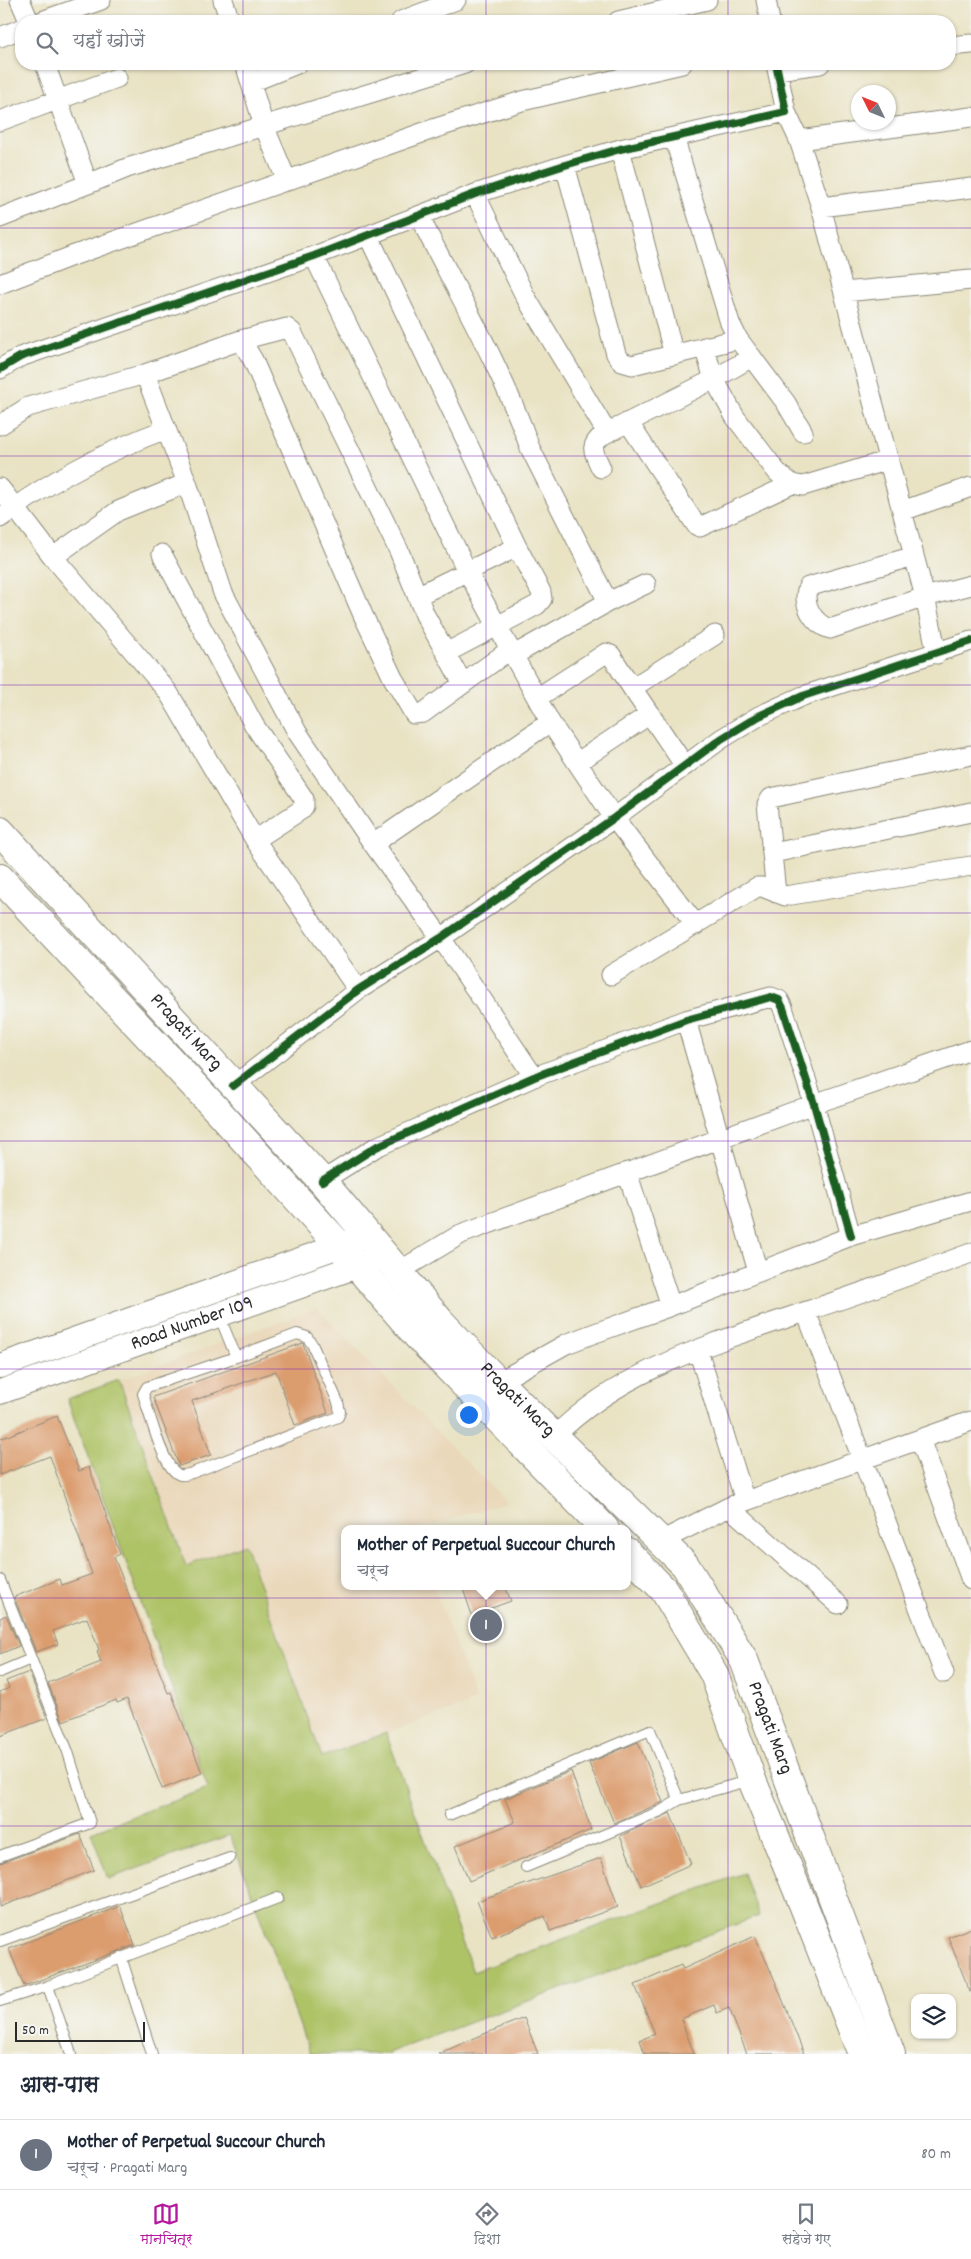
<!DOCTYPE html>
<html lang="hi">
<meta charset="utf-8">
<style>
body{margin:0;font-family:Dekko,"Playpen Sans Deva",sans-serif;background:#f2f2f3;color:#1f2937}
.controls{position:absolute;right:15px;bottom:15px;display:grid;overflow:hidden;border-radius:10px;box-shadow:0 1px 4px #0004}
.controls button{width:45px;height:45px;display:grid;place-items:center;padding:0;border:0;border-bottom:1px solid #e0e1e3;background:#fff;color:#1f2937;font:25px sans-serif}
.compass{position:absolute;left:851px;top:85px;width:45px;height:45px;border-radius:50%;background:#fff;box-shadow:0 1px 4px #0004;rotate:313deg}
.scale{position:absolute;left:15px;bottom:12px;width:130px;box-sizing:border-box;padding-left:5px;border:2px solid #2b2b2b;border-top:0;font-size:14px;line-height:18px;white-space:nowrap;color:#2b2b2b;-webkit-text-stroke:4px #f6f6f2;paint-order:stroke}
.you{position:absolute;left:468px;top:1414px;width:18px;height:18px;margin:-12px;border:4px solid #fff;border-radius:50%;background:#1a73e8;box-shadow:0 0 0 8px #1a73e833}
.badge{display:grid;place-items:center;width:32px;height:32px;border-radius:50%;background:#b5179e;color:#fff;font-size:16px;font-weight:700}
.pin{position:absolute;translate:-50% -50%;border:2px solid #fff;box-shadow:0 1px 5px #0006}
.popup{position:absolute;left:341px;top:1525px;width:290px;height:65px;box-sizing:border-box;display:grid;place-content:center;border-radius:10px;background:#fff;filter:drop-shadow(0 1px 4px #0005);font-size:16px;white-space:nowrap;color:#747a83}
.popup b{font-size:19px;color:#1f2937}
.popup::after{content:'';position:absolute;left:50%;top:100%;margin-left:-10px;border:10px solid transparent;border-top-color:#fff}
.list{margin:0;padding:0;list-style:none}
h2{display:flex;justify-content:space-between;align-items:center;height:65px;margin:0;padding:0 20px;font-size:21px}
h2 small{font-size:16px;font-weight:400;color:#747a83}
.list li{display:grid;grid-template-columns:32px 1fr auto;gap:15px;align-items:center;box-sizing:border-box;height:70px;padding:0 20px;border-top:1px solid #e0e1e3}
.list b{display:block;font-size:19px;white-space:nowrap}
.list p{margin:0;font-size:16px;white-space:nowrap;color:#747a83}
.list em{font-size:16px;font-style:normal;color:#747a83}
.icon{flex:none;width:28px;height:28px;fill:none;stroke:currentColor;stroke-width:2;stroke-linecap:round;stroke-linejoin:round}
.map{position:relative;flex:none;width:971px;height:2054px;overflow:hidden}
.search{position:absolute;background:#fff;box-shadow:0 1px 4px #0004;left:15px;right:15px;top:15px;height:55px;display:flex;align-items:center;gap:12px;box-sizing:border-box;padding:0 18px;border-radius:20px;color:#747a83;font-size:19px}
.sheet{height:135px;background:#fff}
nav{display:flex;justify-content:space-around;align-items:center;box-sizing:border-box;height:70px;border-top:1px solid #e0e1e3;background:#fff;font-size:14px;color:#747a83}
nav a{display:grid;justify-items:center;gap:2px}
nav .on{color:#b5179e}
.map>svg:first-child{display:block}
.built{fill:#ead8ba}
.green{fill:#aec266;stroke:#6c7648}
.building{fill:#db9c6e}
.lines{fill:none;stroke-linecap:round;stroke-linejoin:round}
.service-casing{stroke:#8a8778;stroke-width:12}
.minor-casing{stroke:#8a8778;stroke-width:21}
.tertiary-casing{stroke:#8a8778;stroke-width:26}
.secondary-casing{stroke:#8a8778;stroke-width:30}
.service{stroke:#fff;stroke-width:10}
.minor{stroke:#fff;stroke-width:19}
.tertiary{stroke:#fff;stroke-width:24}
.secondary{stroke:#fff;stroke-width:28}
.cycleway-casing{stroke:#f6f6f2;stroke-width:11}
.cycleway{stroke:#1b5e20;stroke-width:8}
.grid{fill:none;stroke:#7b2cbf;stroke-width:1;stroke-opacity:0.55}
.labels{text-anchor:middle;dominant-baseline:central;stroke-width:4.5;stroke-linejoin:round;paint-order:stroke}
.street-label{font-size:20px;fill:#2b2b2b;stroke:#f6f6f2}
</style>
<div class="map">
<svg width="971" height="2054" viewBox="0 0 971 2054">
<rect width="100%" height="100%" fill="#f6f6f2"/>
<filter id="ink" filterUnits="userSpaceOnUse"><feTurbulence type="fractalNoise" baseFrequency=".02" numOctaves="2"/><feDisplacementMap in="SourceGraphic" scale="10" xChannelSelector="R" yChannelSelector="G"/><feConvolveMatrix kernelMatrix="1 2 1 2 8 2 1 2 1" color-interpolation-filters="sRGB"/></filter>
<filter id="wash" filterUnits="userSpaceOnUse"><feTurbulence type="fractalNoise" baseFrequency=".0096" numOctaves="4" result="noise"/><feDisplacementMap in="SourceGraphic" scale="20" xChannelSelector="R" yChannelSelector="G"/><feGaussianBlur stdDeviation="1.12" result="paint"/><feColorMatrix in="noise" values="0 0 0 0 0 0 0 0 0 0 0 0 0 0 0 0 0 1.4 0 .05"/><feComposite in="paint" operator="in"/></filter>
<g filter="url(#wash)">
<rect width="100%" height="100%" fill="#e9e3c4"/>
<path class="built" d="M317,1308L506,1502L420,1529H345V1586H434L476,1701L322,1757L245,1545L186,1566L119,1380Z"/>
<path class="green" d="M119,1380L186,1566L245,1544L322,1757L386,1733L473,1972L744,1873L759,1916L390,2052V2054H310L230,1835L108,1879L91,1832L208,1788L67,1399Z"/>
<g id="blocks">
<path class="building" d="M303,1343L328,1413L295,1425L276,1371L192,1401L211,1455L179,1466L153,1397Z
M57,1416L79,1471L89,1467L120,1554L114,1557L168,1693L171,1692L202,1773L162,1789L127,1699L117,1703L116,1700L63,1721L48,1683L101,1662L97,1651L99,1650L87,1618L53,1631L58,1644L36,1652L14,1597L60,1579L62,1585L92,1574L50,1456L0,1475V1439Z
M462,1586H505L511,1601L472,1615Z
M6,1615L19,1646L0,1654V1618Z
M29,1672L47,1718L0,1736V1692L9,1688L6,1681Z
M638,1742L663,1802L614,1823L589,1763Z
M571,1771L591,1830L469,1881L455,1846L515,1822L505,1799Z
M670,1813L691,1864L641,1886L620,1836Z
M80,1834L94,1870L0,1907V1863Z
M601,1858L618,1907L550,1931L545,1916L492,1937L477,1901Z
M120,1906L135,1945L24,1986L9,1949Z
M971,1928V1992H970L948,1937Z
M755,1936L776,1983L804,2054H747L729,2008L717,2013L714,2005L681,2019L694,2054H645L640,2040L655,2034L635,1985L681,1965L683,1969Z
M524,2018L538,2054H438L484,2034Z"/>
</g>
</g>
<g filter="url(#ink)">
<use href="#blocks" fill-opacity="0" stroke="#8a8778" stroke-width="1"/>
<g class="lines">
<g class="service-casing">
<path id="service" d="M219,1315L236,1357L297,1334L307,1337L312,1344L338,1402L340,1412L338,1417L192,1473C188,1474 184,1476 180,1475C163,1470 149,1411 143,1394L147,1387L236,1357
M0,1580L68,1752L90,1823L0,1856
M0,1672L31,1659
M449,1815L650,1730L679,1800L751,1780
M526,1867L661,1811L679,1800
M0,1941L230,1858
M121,1957L152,2054
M48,1986L71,2054
M0,2001L48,1986L278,1898"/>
</g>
<g class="minor-casing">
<path id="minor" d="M20,0L29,21
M223,0L230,21
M766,0L770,21
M42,21L101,0
M401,21L456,0
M618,21L707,0
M0,37L21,29
M950,46L971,44
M45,64L88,184L127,168L465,64
M245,64L264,126L287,181
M777,70L820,64
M252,82L297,64
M786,112L799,140L821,207L925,597L937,654
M0,121L117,78
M674,137L730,323L738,339L786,403L803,432
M799,140L971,117
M620,149L674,355
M565,165L616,354L622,362L632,365L738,339
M475,194L525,296L607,433
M821,207L971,188
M419,216C457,292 502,368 530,448L608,602
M0,218L88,184
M368,235L517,547L541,592L542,599L537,605L446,653
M314,256L467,571L550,722L614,818L696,925
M0,284L72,256L436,128L522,101L682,64
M844,292L971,280
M241,340L253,360L363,615L393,678L414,714L423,713L511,649
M704,347L714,379L735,417L777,472L792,484L803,486L889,460
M0,369L20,357L314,256L475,194L565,165L620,149L786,112L776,64
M145,374L187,483L223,593L297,732L373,844L441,938L534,1077
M628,422L696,525L700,527L792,484
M0,425L28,407L145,374L241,340L287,328L292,332L399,551L425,615L463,684
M601,468C594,452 588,447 603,435L714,379L752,357
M0,488L53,557L168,692L255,840L358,990
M902,511L971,487
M0,518C51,480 107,451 166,429
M162,554L254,725L304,799V806L301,810L255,840
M914,556L808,587C801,604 814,624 830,629L925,597L971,585
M53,557L118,511L187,483
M417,596L517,547
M514,655L608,602L646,584
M537,698L606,653L611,655L632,688
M578,762L650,714
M685,766L632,688L715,635
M373,844L550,722
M773,853L971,812
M776,893L767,804L771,798L971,755
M611,975L757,887H762L785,896L971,866
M686,1020L758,1272
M233,1086L358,990L441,938L614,818L721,739L759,716L803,696L971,641
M627,1172L671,1306
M322,1181L376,1147L534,1077L686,1020L771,997L779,1000L783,1008L814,1104L851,1236
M398,1272L461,1234L814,1104L971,1050
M806,1312L944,1673
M698,1350L745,1501
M498,1382L566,1344L595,1333L671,1306L851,1236L971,1201
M555,1436C622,1368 719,1342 807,1311C862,1293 916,1273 971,1253
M920,1439L971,1580
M729,1507L838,1604
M661,1541L729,1507L971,1421"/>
</g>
<g class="tertiary-casing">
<g id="tertiary">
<path d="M0,1366L356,1240"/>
<path id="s1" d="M0,1392L374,1260"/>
</g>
</g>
<g class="secondary-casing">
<g id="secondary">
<path id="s2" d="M0,831L322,1181L440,1321L498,1382L685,1565L744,1660L891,2054"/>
<path d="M0,878L218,1111L340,1246L418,1337L605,1529"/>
<path d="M627,1552L664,1590L714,1674L752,1780L803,1904L862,2054"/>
</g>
</g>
<use href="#service" class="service"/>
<use href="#minor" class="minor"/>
<use href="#tertiary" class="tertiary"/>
<use href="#secondary" class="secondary"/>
<g class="cycleway-casing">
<path id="cycleway" d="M0,369L20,357L314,256L475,194L565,165L620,149L786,112L776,64
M233,1086L358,990L441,938L614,818L721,739L759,716L803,696L971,641
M322,1181L376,1147L534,1077L686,1020L771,997L779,1000L783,1008L814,1104L851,1236"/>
</g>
<use href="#cycleway" class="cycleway"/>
</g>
</g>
<path class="grid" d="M243,0V21M486,0V21M728,0V21M243,64V2054M486,64V2054M728,64V2054M0,228H971M0,456H971M0,685H971M0,913H971M0,1141H971M0,1369H971M0,1598H971M0,1826H971"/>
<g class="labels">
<g class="street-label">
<text stroke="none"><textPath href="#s2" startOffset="274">Pragati Marg</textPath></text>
<text stroke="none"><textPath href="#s1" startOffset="204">Road Number 109</textPath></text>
<text stroke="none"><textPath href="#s2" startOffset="769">Pragati Marg</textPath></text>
<text stroke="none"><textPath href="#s2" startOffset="1189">Pragati Marg</textPath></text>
</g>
</g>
</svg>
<div class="controls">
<button><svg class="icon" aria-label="layers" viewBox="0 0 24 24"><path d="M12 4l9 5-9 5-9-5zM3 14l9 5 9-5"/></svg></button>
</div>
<svg class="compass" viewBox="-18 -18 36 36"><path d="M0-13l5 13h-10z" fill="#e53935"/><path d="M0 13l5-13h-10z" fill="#747a83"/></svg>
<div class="scale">50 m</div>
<div class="you"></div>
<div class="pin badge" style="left:486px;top:1625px;background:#6b7280">1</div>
<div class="popup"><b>Mother of Perpetual Succour Church</b>चर्च</div>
<div class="search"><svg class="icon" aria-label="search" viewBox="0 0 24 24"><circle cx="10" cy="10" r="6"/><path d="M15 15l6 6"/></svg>यहाँ खोजें</div>
</div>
<section class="sheet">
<h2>आस-पास<small></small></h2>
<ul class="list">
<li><span class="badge" style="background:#6b7280">1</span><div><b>Mother of Perpetual Succour Church</b><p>चर्च · Pragati Marg</p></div><em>80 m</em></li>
</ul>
</section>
<nav>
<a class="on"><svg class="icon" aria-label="map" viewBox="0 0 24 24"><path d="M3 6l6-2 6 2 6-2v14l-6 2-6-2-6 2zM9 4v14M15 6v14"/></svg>मानचित्र</a>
<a><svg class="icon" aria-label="directions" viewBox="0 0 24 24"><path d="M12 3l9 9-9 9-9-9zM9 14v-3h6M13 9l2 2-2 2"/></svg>दिशा</a>
<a><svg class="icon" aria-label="saved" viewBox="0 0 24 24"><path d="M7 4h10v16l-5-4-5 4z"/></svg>सहेजे गए</a>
</nav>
